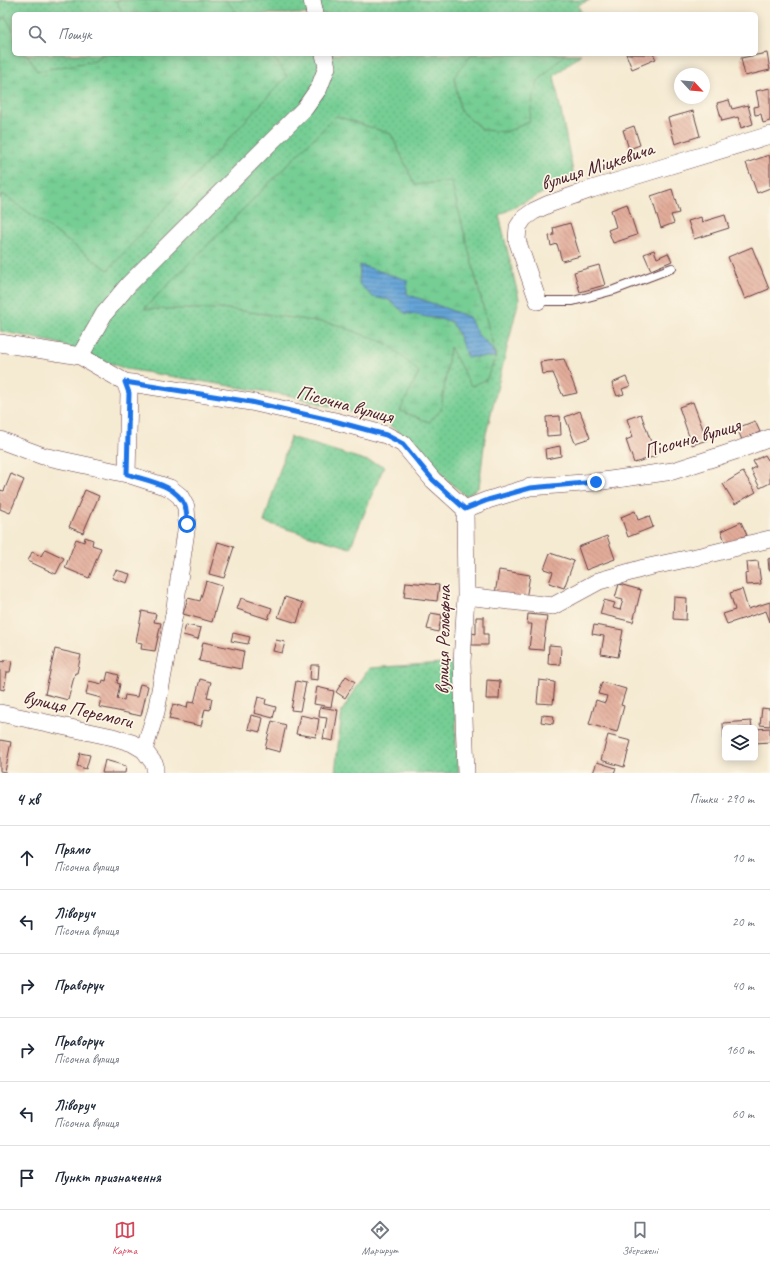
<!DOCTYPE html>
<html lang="uk">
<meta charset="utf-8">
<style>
body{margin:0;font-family:Caveat,sans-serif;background:#f6f6f7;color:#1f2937}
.controls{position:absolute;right:12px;bottom:12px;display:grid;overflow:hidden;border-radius:6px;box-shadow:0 2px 10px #0003}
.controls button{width:36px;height:36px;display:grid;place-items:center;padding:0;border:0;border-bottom:1px solid #e0e1e3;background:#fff;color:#1f2937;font:20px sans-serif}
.compass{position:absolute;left:674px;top:68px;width:36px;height:36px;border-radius:50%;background:#fff;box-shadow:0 2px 10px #0003;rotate:116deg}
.stop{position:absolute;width:12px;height:12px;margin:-9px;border:3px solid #1a73e8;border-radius:50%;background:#fff}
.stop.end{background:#1a73e8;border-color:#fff;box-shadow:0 1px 4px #0008}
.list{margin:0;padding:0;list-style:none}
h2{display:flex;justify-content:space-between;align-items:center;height:52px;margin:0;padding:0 16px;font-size:17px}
h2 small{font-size:13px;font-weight:400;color:#747a83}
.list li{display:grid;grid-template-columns:26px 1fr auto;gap:12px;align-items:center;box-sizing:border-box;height:64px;padding:0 16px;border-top:1px solid #e0e1e3}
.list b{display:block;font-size:15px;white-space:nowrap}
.list p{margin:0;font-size:13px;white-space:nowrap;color:#747a83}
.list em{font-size:13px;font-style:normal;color:#747a83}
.icon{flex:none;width:22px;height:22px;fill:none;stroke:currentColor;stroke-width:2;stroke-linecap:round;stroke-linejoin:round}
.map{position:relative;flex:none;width:770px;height:773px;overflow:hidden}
.search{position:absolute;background:#fff;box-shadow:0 2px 10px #0003;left:12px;right:12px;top:12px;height:44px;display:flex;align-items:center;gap:10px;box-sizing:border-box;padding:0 14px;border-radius:6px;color:#747a83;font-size:15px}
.sheet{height:436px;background:#fff}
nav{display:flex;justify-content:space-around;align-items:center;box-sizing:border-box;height:56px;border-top:1px solid #e0e1e3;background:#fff;font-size:11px;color:#747a83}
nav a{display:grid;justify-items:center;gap:2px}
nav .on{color:#d1495b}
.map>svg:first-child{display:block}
.grass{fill:url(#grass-dots);stroke:#607660}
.wetland{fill:url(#wetland-marsh);stroke:#607660}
.water{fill:url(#water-rules);stroke:#586281}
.building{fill:url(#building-back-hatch)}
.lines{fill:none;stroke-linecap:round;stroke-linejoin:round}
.service-casing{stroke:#643d44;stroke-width:10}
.minor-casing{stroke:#643d44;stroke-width:18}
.service{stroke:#fff;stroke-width:8}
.minor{stroke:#fff;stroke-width:17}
.route{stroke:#1a73e8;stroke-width:5}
.labels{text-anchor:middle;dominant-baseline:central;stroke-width:3.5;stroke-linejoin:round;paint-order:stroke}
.street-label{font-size:20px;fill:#4a1f2b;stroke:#fcf5e5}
</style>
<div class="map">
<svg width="770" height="773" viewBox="0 0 770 773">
<defs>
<pattern id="grass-dots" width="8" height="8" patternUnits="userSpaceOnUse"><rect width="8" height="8" fill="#76ce94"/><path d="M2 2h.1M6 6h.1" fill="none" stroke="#68b080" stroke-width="1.8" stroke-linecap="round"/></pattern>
<pattern id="wetland-marsh" width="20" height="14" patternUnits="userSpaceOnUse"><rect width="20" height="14" fill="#76ce94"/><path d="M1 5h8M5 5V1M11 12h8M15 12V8" fill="none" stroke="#68b080"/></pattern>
<pattern id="water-rules" width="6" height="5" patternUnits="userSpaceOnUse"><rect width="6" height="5" fill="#65a4d7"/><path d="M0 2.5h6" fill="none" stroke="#5585af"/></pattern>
<pattern id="building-back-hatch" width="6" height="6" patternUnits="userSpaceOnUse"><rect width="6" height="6" fill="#e3ac9a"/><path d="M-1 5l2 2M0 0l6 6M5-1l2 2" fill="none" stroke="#ba8b7e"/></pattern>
</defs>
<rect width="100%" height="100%" fill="#fcf5e5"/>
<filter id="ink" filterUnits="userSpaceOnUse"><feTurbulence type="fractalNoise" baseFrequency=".025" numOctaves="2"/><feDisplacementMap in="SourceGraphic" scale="8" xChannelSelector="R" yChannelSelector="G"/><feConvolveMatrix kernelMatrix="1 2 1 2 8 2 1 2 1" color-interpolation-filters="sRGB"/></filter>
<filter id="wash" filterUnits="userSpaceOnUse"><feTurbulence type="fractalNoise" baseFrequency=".012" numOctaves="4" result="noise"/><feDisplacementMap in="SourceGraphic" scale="16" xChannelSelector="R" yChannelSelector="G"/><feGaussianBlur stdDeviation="0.9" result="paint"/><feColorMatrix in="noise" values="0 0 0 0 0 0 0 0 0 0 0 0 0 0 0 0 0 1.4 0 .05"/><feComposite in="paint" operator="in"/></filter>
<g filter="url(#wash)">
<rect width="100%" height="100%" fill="#f5ead2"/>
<path class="grass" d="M0,0H590L578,5L582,14H14V54H581L554,76L574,177L499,215L519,299L485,438L479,487L466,496L445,478L410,441L384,421L292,396L126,369L57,343L0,331Z
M290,437L384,466L350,548L264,522Z
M457,662L456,745L459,773H335L342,711L369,668Z"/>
<path class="wetland" d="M116,0H226L238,14H123Z
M5,16L14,32V54H27L37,71L95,61L103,54H271L287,76L108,270L3,194L0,198V21Z
M472,54H565L538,81L533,97L529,122L506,132L483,130L461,112L454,77Z
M336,116L391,134L415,185L451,181L496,357L486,380L471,386L450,347L441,410L429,422L400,411L419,372L388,344L335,324L228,309H144Z"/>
<path class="water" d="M360,265L407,280V294L469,317L478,335L490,346L496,357H467L457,331L450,321L405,313L389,300L373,297L359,284Z"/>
<g id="blocks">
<path class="building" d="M767,53L770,70L745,76L741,58Z
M626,54H653L656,59L632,69Z
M770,88V121L763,123L761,114L755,115L754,107L759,106L756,91Z
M729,100L732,109L748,105L753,124L741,128L738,117L722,121L717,103Z
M693,111L700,136L675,144L668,118Z
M634,126L640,145L629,149L623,130Z
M769,155L770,159V188L757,193L746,163Z
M672,189L679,213L671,215L674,223L661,228L651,196Z
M627,204L637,235L613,243L608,230L616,227L611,210Z
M725,215L729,228L694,239L688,221L701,217L702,222Z
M570,223L580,256L562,261L557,244L551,246L549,236L554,235L553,228Z
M752,247L769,289L745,299L728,257Z
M654,250L657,258L668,253L672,261L651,270L644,254Z
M599,265L605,285L580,292L574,272Z
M564,359L577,393L563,396L553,373L542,374L540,362Z
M626,377L630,386L622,389L624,394L617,396L612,383Z
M693,402L707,440L692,445L679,407Z
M580,411L590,438L575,443L565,417Z
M641,414L656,456L634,463L626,440L633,437L627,419Z
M560,416L561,435L547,436L546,417Z
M755,421L760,432L742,440L737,428Z
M560,446L561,456L546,459L545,449Z
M765,455L768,460L770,459V483L760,488L751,470L756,467L753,461Z
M743,472L756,492L735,504L723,484Z
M11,474L24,480L10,513L0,509V490L4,491Z
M85,490L99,496L83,533L69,527Z
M635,511L638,520L649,516L653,527L628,537L621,517Z
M741,522L747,535L726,544L721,531Z
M607,536L615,559L586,570L578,547Z
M85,537L93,540L92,545L101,548L89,578L65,568L76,539L84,542Z
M218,542L234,547L224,578L209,574Z
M45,549L64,558L56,574L28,561L32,552L41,556Z
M550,553L574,561L564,588L549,583L553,572L544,569Z
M770,558V570H769L768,559Z
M758,561L761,584L746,585L745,574L748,573L747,562Z
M116,570L130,574L127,583L112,578Z
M499,570L530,575L526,599L495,594Z
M206,581L222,586L212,622L183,614L188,598L200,601Z
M406,582L439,585L437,601L404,597Z
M619,584L641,590L633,622L600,614L604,600L615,603L613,608L620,610L623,600L615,598Z
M742,589L748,609L770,602V622L766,611L727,624L723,614L735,610L730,593Z
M285,597L303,603L297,623L278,617Z
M674,597L687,598L686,620L673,619Z
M241,598L272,608L268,619L237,609Z
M142,611L156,614L154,622L161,623L155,651L141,649L142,643L136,642Z
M431,613L442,615L438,632L427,629Z
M528,614L547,616L543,650L529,649L532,624H527Z
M476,617H484V634H488V645H472V633L476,634Z
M186,625L201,628L198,639L183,635Z
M594,625L623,630L618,657L601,654L604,636L592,634Z
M233,633L250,637L248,644L231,641Z
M276,640L285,642L282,653L273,651Z
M203,642L244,651L241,669L199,661Z
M549,645L561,646L560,665L548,664Z
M55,649L81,655L77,673H75L68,700L45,694Z
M5,660L12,661L10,672H7L4,690L0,689V661L4,662Z
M311,665H319L318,680L310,679Z
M108,672L119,675L117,683L120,684L117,699L124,700L125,695L137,697L140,684L148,686L141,716L99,707L101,698L86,694L89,681L102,684L103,680L106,681Z
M346,676L355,682L345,698L336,692Z
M200,679L211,682L207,697L212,698L210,710L205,709L201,726L169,719L173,704L187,708L188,702L194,703Z
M487,680L500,681L499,699H486Z
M539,680L555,682L553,704L537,703Z
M296,681L306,683L300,711L291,710Z
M602,682L626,689L621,705L624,706L617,732L589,724L596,700L605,703L607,696L598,694Z
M317,687L334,691L331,707L314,704Z
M258,697L266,699L265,704L276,707L273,718L254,713Z
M320,707L338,710L333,741L323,739L327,718L319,717Z
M762,708L770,709V726L760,725Z
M251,715L263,718L260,732L248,729Z
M300,715L319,719L316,737L296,734Z
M542,715L554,716L553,724L541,722Z
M272,721L286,725L280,752L265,748Z
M751,721L752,728H725V744H724L723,723Z
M770,728V742L755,743V729Z
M608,735L631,741L624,767L601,760Z
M0,740L11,742L5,772L0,771Z
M80,753L90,755L86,769L77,766Z
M105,760L126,766L125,773H102Z
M597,762L616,768L614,773H593Z"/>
</g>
</g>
<g filter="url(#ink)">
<use href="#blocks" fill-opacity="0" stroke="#643d44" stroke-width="1"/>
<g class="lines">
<g class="service-casing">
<path id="service" d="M538,301H573L614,290L672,268"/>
</g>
<g class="minor-casing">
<path id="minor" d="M312,0L315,14
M538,301L517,240L518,227L524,218L534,211L549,204L592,189L770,135
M0,343L80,356L125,382L251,402L335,421L386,435L403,444L433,480L465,509L488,500L530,487L596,482L673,471L738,450L770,438
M80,356L104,314L129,284L305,108L319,88L327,67L324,54
M125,382L129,393L127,474
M0,440L43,456L127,474L170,488L180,496L186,507L187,524L174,614L156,712L144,750
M465,509L466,596L462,662L466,773
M466,596L553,606L599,581L644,568L705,555L770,539
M0,713L113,737L132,743L144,750
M144,750L155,765V773"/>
</g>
<use href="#service" class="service"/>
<use href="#minor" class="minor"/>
</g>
</g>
<g class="lines" filter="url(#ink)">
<path class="route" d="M187,524C187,518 187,511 185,506C176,484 147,481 127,474L129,393L125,382L251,402L334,421L386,435L403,444L433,480L465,509L488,500L530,488L596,482"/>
</g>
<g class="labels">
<g class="street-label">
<text transform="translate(597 166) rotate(-18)">вулиця Міцкевича</text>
<text transform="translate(345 404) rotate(15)">Пісочна вулиця</text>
<text transform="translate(692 438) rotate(-16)">Пісочна вулиця</text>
<text transform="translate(443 640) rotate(-89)">вулиця Рельєфна</text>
<text transform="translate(78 709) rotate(13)">вулиця Перемоги</text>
</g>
</g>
</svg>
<div class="controls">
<button><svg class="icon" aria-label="layers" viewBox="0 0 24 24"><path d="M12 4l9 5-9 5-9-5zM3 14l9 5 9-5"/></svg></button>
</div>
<svg class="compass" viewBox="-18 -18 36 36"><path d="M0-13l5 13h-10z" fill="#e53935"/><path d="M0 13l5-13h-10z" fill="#747a83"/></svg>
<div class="stop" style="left:187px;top:524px"></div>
<div class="stop end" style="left:596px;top:482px"></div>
<div class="search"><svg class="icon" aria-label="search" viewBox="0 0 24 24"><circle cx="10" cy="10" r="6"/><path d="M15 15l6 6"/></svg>Пошук</div>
</div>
<section class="sheet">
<h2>4 хв<small>Пішки · 290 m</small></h2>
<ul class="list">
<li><svg class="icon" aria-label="ahead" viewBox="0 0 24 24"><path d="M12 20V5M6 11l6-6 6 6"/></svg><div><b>Прямо</b><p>Пісочна вулиця</p></div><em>10 m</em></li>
<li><svg class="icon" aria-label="left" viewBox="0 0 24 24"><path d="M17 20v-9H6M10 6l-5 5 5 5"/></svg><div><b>Ліворуч</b><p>Пісочна вулиця</p></div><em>20 m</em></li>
<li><svg class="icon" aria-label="right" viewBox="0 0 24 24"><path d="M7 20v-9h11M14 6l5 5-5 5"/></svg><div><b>Праворуч</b></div><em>40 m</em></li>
<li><svg class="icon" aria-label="right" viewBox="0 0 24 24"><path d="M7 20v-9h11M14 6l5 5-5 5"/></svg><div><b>Праворуч</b><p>Пісочна вулиця</p></div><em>160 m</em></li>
<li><svg class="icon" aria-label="left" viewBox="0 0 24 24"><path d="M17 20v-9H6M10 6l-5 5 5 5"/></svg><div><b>Ліворуч</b><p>Пісочна вулиця</p></div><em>60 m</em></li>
<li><svg class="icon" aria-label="arrive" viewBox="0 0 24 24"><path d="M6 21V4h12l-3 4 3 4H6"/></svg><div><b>Пункт призначення</b></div></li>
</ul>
</section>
<nav>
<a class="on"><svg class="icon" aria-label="map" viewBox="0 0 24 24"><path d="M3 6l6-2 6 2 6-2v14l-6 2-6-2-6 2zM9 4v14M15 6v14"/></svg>Карта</a>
<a><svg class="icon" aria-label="directions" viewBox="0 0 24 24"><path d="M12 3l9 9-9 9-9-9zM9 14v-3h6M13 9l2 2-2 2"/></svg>Маршрут</a>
<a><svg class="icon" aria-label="saved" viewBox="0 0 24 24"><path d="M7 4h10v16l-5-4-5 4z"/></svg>Збережені</a>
</nav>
